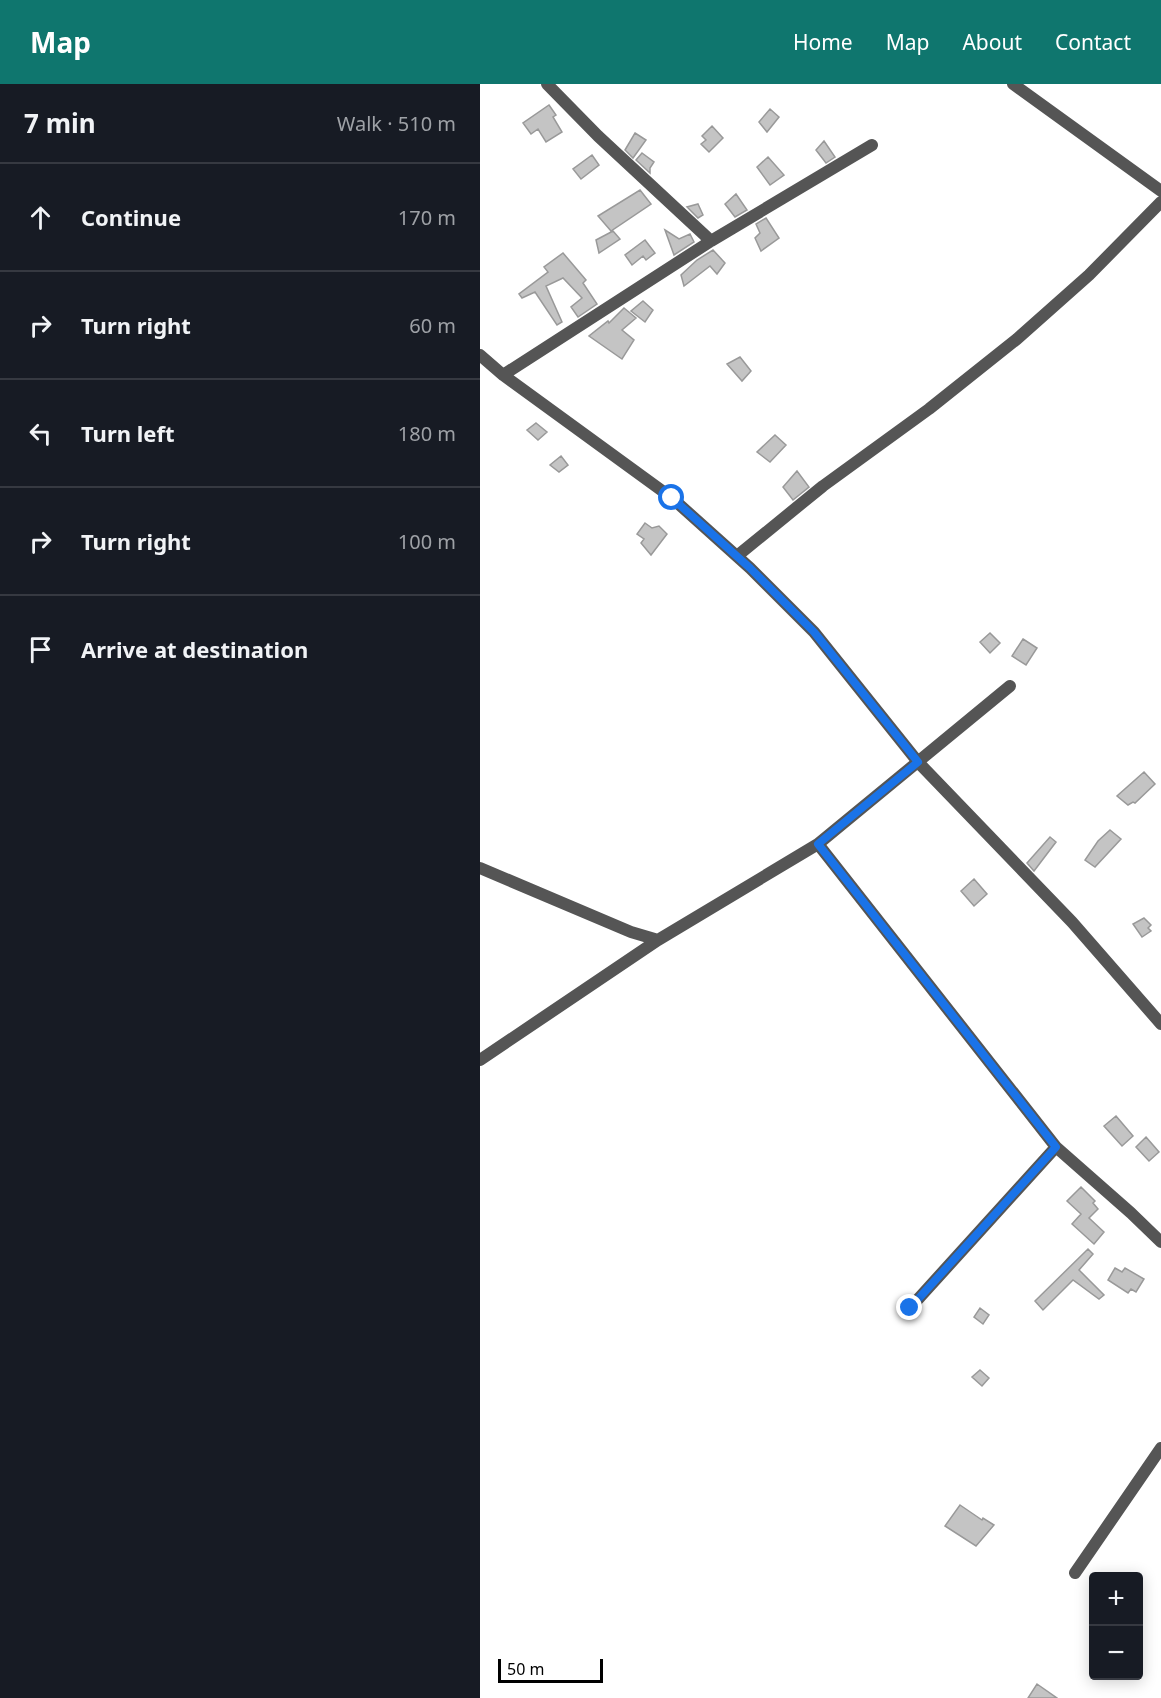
<!DOCTYPE html>
<meta charset="utf-8">
<style>
body{margin:0;font-family:"Noto Sans",sans-serif;background:#242831;color:#f1f3f6}
.controls{position:absolute;right:18px;bottom:18px;display:grid;overflow:hidden;border-radius:6px;box-shadow:0 3px 15px #0003}
.controls button{width:54px;height:54px;display:grid;place-items:center;padding:0;border:0;border-bottom:2px solid #363941;background:#171b24;color:#f1f3f6;font:30px sans-serif}
.scale{position:absolute;left:18px;bottom:15px;width:105px;box-sizing:border-box;padding-left:6px;border:3px solid #000;border-top:0;font-size:16px;line-height:21px;white-space:nowrap;color:#000;-webkit-text-stroke:4px #fff;paint-order:stroke}
.stop{position:absolute;width:18px;height:18px;margin:-14px;border:4px solid #1a73e8;border-radius:50%;background:#fff}
.stop.end{background:#1a73e8;border-color:#fff;box-shadow:0 2px 6px #0008}
.list{margin:0;padding:0;list-style:none}
h2{display:flex;justify-content:space-between;align-items:center;height:78px;margin:0;padding:0 24px;font-size:26px}
h2 small{font-size:20px;font-weight:400;color:#9ea1a6}
.list li{display:grid;grid-template-columns:39px 1fr auto;gap:18px;align-items:center;box-sizing:border-box;height:108px;padding:0 24px;border-top:2px solid #363941}
.list b{display:block;font-size:22px;white-space:nowrap}
.list em{font-size:20px;font-style:normal;color:#9ea1a6}
.icon{flex:none;width:33px;height:33px;fill:none;stroke:currentColor;stroke-width:2;stroke-linecap:round;stroke-linejoin:round}
.map{position:relative;flex:none;width:681px;height:1614px;overflow:hidden}
header{display:flex;align-items:center;gap:36px;box-sizing:border-box;height:84px;padding:0 30px;background:#0f766e;color:#fff}
header strong{font-size:28px}
nav{display:flex;gap:33px;margin-inline-start:auto;font-size:21px}
main{display:flex}
aside{flex:1;background:#171b24}
.map>svg:first-child{display:block}
.building{fill:#c4c4c4;stroke:#999;stroke-width:1.5}
.lines{fill:none;stroke-linecap:round;stroke-linejoin:round}
.minor{stroke:#555;stroke-width:12}
.route{stroke:#1a73e8;stroke-width:8}
</style>
<header>
<strong>Map</strong>
<nav><a>Home</a><a>Map</a><a>About</a><a>Contact</a></nav>
</header>
<main>
<aside>
<h2>7 min<small>Walk · 510 m</small></h2>
<ul class="list">
<li><svg class="icon" aria-label="ahead" viewBox="0 0 24 24"><path d="M12 20V5M6 11l6-6 6 6"/></svg><div><b>Continue</b></div><em>170 m</em></li>
<li><svg class="icon" aria-label="right" viewBox="0 0 24 24"><path d="M7 20v-9h11M14 6l5 5-5 5"/></svg><div><b>Turn right</b></div><em>60 m</em></li>
<li><svg class="icon" aria-label="left" viewBox="0 0 24 24"><path d="M17 20v-9H6M10 6l-5 5 5 5"/></svg><div><b>Turn left</b></div><em>180 m</em></li>
<li><svg class="icon" aria-label="right" viewBox="0 0 24 24"><path d="M7 20v-9h11M14 6l5 5-5 5"/></svg><div><b>Turn right</b></div><em>100 m</em></li>
<li><svg class="icon" aria-label="arrive" viewBox="0 0 24 24"><path d="M6 21V4h12l-3 4 3 4H6"/></svg><div><b>Arrive at destination</b></div></li>
</ul>
</aside>
<div class="map">
<svg width="681" height="1614" viewBox="0 0 681 1614">
<rect width="100%" height="100%" fill="#fff"/>
<path class="building" d="M69,21L76,31L73,33L82,48L66,58L58,45L51,50L43,39Z
M290,25L299,33L287,48L279,38Z
M232,42L243,54L229,68L221,60L226,56L222,52Z
M155,49L166,56L153,74L145,66Z
M344,57L355,73L346,79L336,66Z
M162,69L174,78L170,84V89L156,76Z
M112,71L119,81L101,95L93,85Z
M288,73L304,91L290,101L277,83Z
M160,106L171,120L131,147L118,132Z
M256,110L267,126L255,133L245,120Z
M218,120L223,131L218,134L207,123Z
M286,134L299,154L281,167L275,154L280,149L276,140Z
M185,146L199,155L210,150L214,158L194,171Z
M133,147L140,155L119,169L116,156Z
M165,156L175,169L166,176L163,172L152,181L145,171Z
M233,166L245,179L237,190L230,182L204,202L201,191L217,176Z
M83,169L106,196L103,199L117,220L98,233L91,223L102,214L83,194L66,202L82,238L77,241L55,208L42,214L39,210L68,188L64,183Z
M163,217L173,226L165,238L151,227Z
M144,224L156,234L142,246L154,256L142,275L109,252L128,237L129,239Z
M260,273L271,287L262,297L247,280Z
M56,339L67,348L58,356L47,346Z
M295,351L306,361L290,378L277,368Z
M81,372L88,381L79,388L70,381Z
M317,387L329,403L313,416L303,403Z
M165,439L172,444L179,442L187,450L171,471L161,459L164,455L157,450Z
M510,549L520,559L510,569L500,558Z
M543,555L557,564L546,581L532,572Z
M664,688L675,700L655,719L653,718L648,721L637,712Z
M630,746L641,755L615,783L605,776L618,757Z
M570,753L576,758L554,787L547,779Z
M494,795L507,810L494,822L481,807Z
M664,834L671,841L668,844L671,847L662,853L653,840Z
M636,1032L653,1052L642,1062L624,1042Z
M666,1053L679,1068L669,1077L656,1063Z
M601,1103L615,1117L613,1119L618,1125L609,1134L624,1148L614,1160L592,1140L601,1130L587,1117Z
M608,1165L613,1170L599,1186L624,1211L619,1215L593,1196L563,1226L555,1217Z
M635,1184L642,1188L645,1184L664,1195L656,1208L651,1205L648,1209L628,1196Z
M500,1224L509,1231L503,1240L494,1233Z
M500,1286L509,1294L502,1302L492,1293Z
M480,1421L502,1436L503,1434L514,1441L496,1462L465,1442Z
M557,1600L577,1614H548Z"/>
<g class="lines">
<path class="minor" d="M67,0L118,52L231,157
M533,0L681,107
M0,271L23,291L192,414L270,484L334,548L438,678L592,838L681,940
M23,291L231,157L392,61
M257,472L343,402L449,325L537,255L609,191L681,118
M338,760L576,1063L651,1129L681,1158
M0,784L151,848L178,856
M0,976L178,856L338,760L530,602
M430,1224L576,1063
M595,1489L681,1364"/>
</g>
<g class="lines">
<path class="route" d="M192,414L270,484L334,548L438,678L338,760L576,1063L430,1224"/>
</g>
</svg>
<div class="controls">
<button>+</button>
<button>−</button>
</div>
<div class="scale">50 m</div>
<div class="stop" style="left:192px;top:414px"></div>
<div class="stop end" style="left:430px;top:1224px"></div>
</div>
</main>
